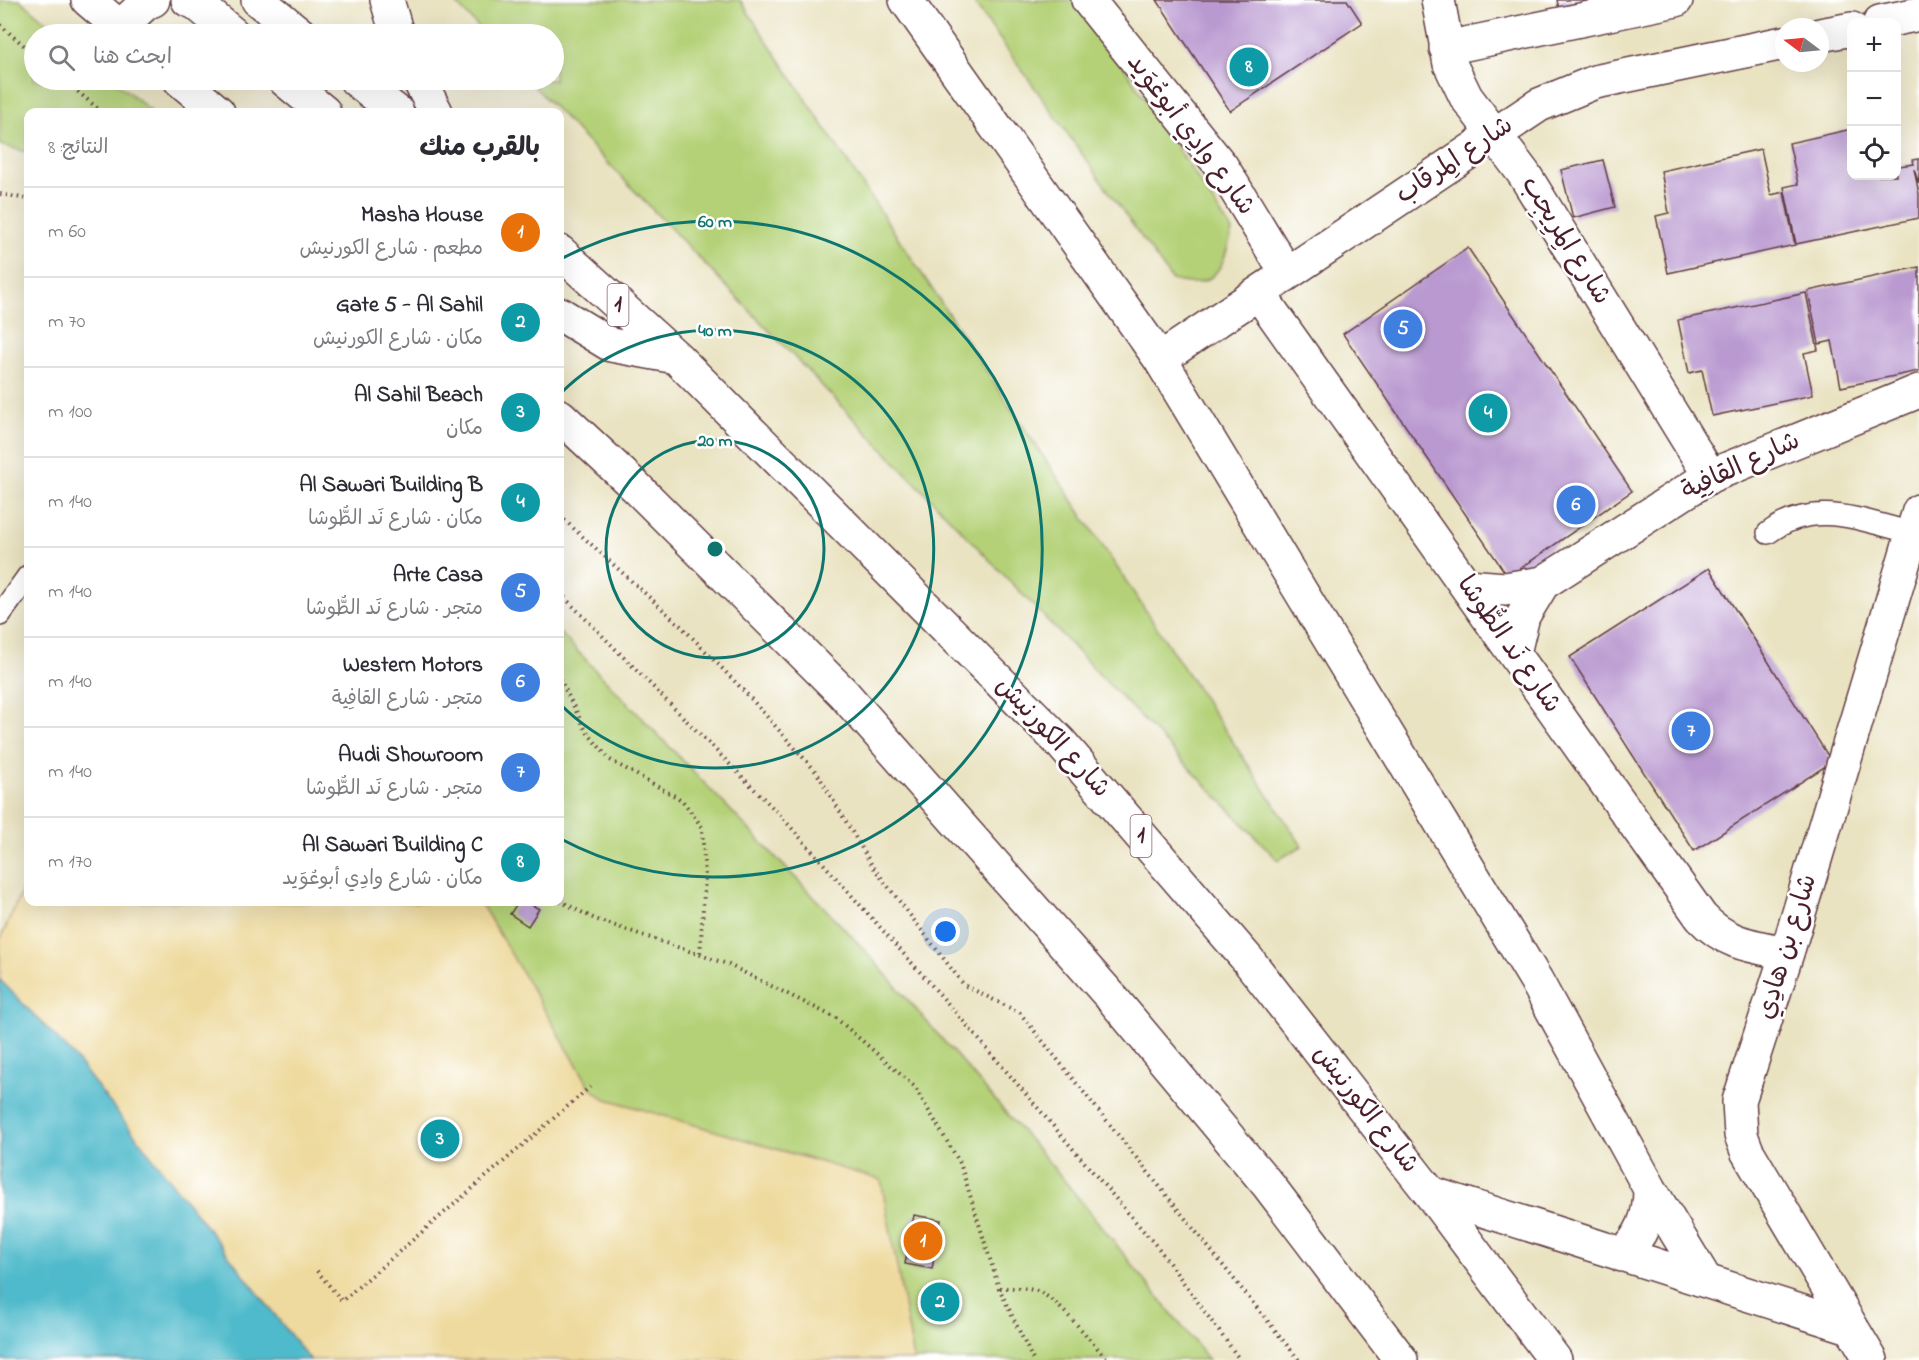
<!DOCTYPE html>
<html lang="ar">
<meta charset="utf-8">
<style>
body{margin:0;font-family:"Indie Flower","Playpen Sans Arabic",sans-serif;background:#f7f7f7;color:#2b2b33;direction:rtl}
.controls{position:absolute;right:18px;top:18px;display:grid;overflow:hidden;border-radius:12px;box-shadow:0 6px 24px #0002}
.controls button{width:54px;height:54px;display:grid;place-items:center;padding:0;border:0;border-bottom:2px solid #e1e1e2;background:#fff;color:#2b2b33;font:30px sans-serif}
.compass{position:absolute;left:1775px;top:18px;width:54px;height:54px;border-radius:50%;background:#fff;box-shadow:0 6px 24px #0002;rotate:286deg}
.you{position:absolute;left:946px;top:932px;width:21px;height:21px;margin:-15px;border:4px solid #fff;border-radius:50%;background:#1a73e8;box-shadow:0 0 0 9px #1a73e833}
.badge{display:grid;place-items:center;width:39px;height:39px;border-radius:50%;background:#b5179e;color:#fff;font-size:20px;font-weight:700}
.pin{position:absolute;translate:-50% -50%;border:3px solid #fff;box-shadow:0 2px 6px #0006}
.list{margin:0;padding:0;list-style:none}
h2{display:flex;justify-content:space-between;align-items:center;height:78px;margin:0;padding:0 24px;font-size:26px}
h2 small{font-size:20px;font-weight:400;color:#7c7c81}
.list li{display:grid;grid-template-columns:39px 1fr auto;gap:18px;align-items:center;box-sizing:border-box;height:90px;padding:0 24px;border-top:2px solid #e1e1e2}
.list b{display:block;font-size:22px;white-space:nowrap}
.list p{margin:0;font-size:20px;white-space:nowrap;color:#7c7c81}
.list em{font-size:20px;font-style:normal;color:#7c7c81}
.icon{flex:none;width:33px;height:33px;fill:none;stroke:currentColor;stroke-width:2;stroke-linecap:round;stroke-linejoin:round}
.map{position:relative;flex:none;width:1919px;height:1360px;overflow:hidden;direction:ltr}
.search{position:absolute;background:#fff;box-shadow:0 6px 24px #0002;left:24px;top:24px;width:540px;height:66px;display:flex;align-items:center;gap:15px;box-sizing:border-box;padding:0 21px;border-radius:33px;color:#7c7c81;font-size:22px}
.panel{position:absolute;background:#fff;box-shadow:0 6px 24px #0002;left:24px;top:108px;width:540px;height:798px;border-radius:12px;direction:rtl}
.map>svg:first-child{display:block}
.green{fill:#b4d177;stroke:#7f7851;stroke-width:1.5}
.sand{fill:#eeda9e;stroke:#9c7c64;stroke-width:1.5}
.water{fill:#4fbacb;stroke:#4c6c7b;stroke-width:1.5}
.building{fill:#b999d0}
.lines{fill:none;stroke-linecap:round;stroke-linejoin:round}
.lane-casing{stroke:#623c42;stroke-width:24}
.street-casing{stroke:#623c42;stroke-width:36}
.highway-casing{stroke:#623c42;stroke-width:36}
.path{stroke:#623c42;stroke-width:4;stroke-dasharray:1.5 4.5;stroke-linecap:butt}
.lane{stroke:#fff;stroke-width:21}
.street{stroke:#fff;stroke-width:33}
.highway{stroke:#fff;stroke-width:33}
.ring{fill:none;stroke:#0f766e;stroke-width:3}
.labels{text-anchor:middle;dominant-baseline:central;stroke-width:5;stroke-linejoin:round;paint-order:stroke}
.shield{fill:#fff;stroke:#80626b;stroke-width:1.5}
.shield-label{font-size:24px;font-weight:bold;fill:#4a1f2b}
.street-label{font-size:26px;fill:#4a1f2b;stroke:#fff}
.centre{fill:#0f766e;stroke:#fff;stroke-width:3}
.ring-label{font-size:18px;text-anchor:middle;font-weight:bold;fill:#0f766e;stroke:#fff;stroke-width:5;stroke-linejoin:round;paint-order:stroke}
</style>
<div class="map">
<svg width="1919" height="1360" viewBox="0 0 1919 1360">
<rect width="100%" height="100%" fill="#fff"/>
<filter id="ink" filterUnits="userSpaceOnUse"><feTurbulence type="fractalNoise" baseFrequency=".0167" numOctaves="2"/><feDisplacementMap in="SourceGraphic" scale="12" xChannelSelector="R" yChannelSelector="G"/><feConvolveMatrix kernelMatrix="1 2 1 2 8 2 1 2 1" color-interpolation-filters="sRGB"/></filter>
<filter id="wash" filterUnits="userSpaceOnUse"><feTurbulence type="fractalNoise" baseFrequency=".008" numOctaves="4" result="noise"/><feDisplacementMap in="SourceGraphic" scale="24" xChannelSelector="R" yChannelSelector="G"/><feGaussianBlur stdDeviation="1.35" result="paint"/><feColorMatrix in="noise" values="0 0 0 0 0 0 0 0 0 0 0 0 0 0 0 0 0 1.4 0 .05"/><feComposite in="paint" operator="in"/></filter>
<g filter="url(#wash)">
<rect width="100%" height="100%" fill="#eae3c2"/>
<path class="green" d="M0,0H20L61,34H34V80H114L152,112H28V152L0,145Z
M453,0H740L1302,846L1278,860L528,80H554V34H485Z
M972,0H1080L1232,231C1223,268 1215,292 1172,280Z
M560,633L862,947L1059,1174L1209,1360H914L881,1180L603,1098L590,1087L480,902H560Z"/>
<path class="sand" d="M28,878V902H480L590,1087L603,1098L881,1180L914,1360H310L71,1053L0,980V940Z"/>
<path class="water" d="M0,980L71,1053L310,1360H0Z"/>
<g id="blocks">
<path class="building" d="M1157,0H1347L1362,23L1230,111Z
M1557,0H1596L1559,9Z
M1852,129V176H1896V157L1899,166L1914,164L1913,160L1919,159V184L1914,169L1919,194V218L1796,244L1784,187L1798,184L1789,143Z
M1761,149L1771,195L1784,192L1795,245L1668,273L1656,216L1669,213L1661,171Z
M1603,160L1615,207L1573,218L1561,170Z
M1468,248L1632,491L1508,577L1343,334Z
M1919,267V371L1841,387L1832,341L1819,344L1808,291Z
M1806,293L1818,350L1804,353L1813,395L1712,416L1702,370L1689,373L1678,320Z
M1709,568L1832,762L1694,851L1570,657Z
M518,902H527L539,909L528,926L510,914Z
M914,1215L941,1220L932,1269L905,1264Z
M931,1287L954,1292L948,1317L926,1311Z"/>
</g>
</g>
<g filter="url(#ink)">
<use href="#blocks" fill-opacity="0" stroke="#623c42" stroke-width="1.5"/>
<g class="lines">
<g class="lane-casing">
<path id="lane" d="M1768,533C1815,498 1861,521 1913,533
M0,615L28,576"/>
</g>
<g class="street-casing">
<path id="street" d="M906,0L1160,359L1536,980L1650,1189L1706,1281
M1088,0L1222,167L1287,274
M1438,0L1450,64L1466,97L1524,174L1710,476
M1880,22L1919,14
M1820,35L1852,29
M1446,48L1676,0
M1259,294L1701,917C1726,944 1752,946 1787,953
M1160,359L1539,105L1595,82L1784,43
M1467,586L1505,589L1543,583L1710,476L1919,391
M1514,653L1523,616L1543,583
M1430,1193L1850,1327
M1622,1255C1642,1236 1650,1217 1650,1189
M1871,1360L1747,1151L1741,1135L1739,1101L1787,953L1919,511"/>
</g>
<g class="highway-casing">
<path id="highway" d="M88,0L128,34
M188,0L196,3L233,34
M258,0L300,34
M387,0L397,34
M120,27L146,3L153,0
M180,80L218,112
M285,80L324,112
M356,80L397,112
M419,80L436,112
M560,252L676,357L1060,742L1248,960L1430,1193L1555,1360
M560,314L611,345L676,357
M560,416L636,487L843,693L1112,998L1269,1186L1401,1360"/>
</g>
<path class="path" d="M0,25L34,54
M64,80L102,112
M0,194L28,199
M560,516L682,627L745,692L817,773L873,867L964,985L1020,1013L1299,1360
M560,593L780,815L951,1007L1159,1249L1240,1360
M560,679L586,731L610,760L682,800L702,827L705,877L700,955
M560,901L595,919L727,964L836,1018L914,1086L960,1163L999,1288L1033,1360
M317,1271L342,1301L590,1087
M1000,1288C1012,1288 1024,1287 1037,1291C1056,1297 1093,1344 1108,1360"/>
<use href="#lane" class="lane"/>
<use href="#street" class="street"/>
<use href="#highway" class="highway"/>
</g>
</g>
<g class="ring">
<circle cx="715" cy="549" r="109"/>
<path d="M560 394A219 219 0 1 1 560 704"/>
<path d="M561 259A328 328 0 1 1 561 839"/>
</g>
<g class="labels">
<g class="shield">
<rect x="607.5" y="284" width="21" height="42" rx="4.5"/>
<rect x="1130.5" y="815" width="21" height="42" rx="4.5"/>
</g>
<g class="shield-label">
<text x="618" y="305">1</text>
<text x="1141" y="836">1</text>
</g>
<g class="street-label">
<text transform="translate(1190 135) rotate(53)">شارع وادِي أبوعُوَيد</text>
<text transform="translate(1455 161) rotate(-34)">شارع المِرقاب</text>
<text transform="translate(1565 241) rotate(58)">شارع المِرِيجِب</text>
<text transform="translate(1741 467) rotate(-25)">شارع القافِية</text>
<text transform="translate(1508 645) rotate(55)">شارع نَد الطُّوشا</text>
<text transform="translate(1052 738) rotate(47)">شارع الكورنيش</text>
<text transform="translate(1788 947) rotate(-73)">شارع بن هادِي</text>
<text transform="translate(1365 1110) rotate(52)">شارع الكورنيش</text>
</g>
</g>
<circle cx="715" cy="549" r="9" class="centre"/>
<g class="ring-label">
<text x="715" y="227">60 m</text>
<text x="715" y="336">40 m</text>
<text x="715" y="446">20 m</text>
</g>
</svg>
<div class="controls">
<button>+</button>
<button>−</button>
<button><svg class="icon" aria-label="locate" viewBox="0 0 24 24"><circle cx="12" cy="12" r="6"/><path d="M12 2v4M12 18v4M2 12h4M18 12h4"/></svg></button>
</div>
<svg class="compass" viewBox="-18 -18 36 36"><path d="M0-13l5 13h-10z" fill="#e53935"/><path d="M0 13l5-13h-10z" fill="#7c7c81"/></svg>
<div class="you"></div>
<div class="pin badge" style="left:923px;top:1241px;background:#e8710a">1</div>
<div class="pin badge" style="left:940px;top:1302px;background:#0f9aa8">2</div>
<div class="pin badge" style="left:440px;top:1139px;background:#0f9aa8">3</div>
<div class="pin badge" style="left:1488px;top:413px;background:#0f9aa8">4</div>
<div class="pin badge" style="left:1403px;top:329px;background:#3f7fe0">5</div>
<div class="pin badge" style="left:1576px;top:505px;background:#3f7fe0">6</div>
<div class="pin badge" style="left:1691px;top:731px;background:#3f7fe0">7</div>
<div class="pin badge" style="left:1249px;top:67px;background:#0f9aa8">8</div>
<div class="search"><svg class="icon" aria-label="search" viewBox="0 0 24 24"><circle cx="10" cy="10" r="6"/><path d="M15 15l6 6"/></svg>ابحث هنا</div>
<section class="panel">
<h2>بالقرب منك<small>النتائج: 8</small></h2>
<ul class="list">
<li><span class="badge" style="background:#e8710a">1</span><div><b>Masha House</b><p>مطعم · شارع الكورنيش</p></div><em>60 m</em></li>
<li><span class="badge" style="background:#0f9aa8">2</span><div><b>Gate 5 - Al Sahil</b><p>مكان · شارع الكورنيش</p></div><em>70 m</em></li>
<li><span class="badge" style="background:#0f9aa8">3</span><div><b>Al Sahil Beach</b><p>مكان</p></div><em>100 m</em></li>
<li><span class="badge" style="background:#0f9aa8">4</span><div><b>Al Sawari Building B</b><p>مكان · شارع نَد الطُّوشا</p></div><em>140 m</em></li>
<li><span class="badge" style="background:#3f7fe0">5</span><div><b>Arte Casa</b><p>متجر · شارع نَد الطُّوشا</p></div><em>140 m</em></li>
<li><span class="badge" style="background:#3f7fe0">6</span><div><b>Western Motors</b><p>متجر · شارع القافِية</p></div><em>140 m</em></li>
<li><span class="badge" style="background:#3f7fe0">7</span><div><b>Audi Showroom</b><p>متجر · شارع نَد الطُّوشا</p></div><em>140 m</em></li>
<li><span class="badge" style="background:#0f9aa8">8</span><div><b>Al Sawari Building C</b><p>مكان · شارع وادِي أبوعُوَيد</p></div><em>170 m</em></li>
</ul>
</section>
</div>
